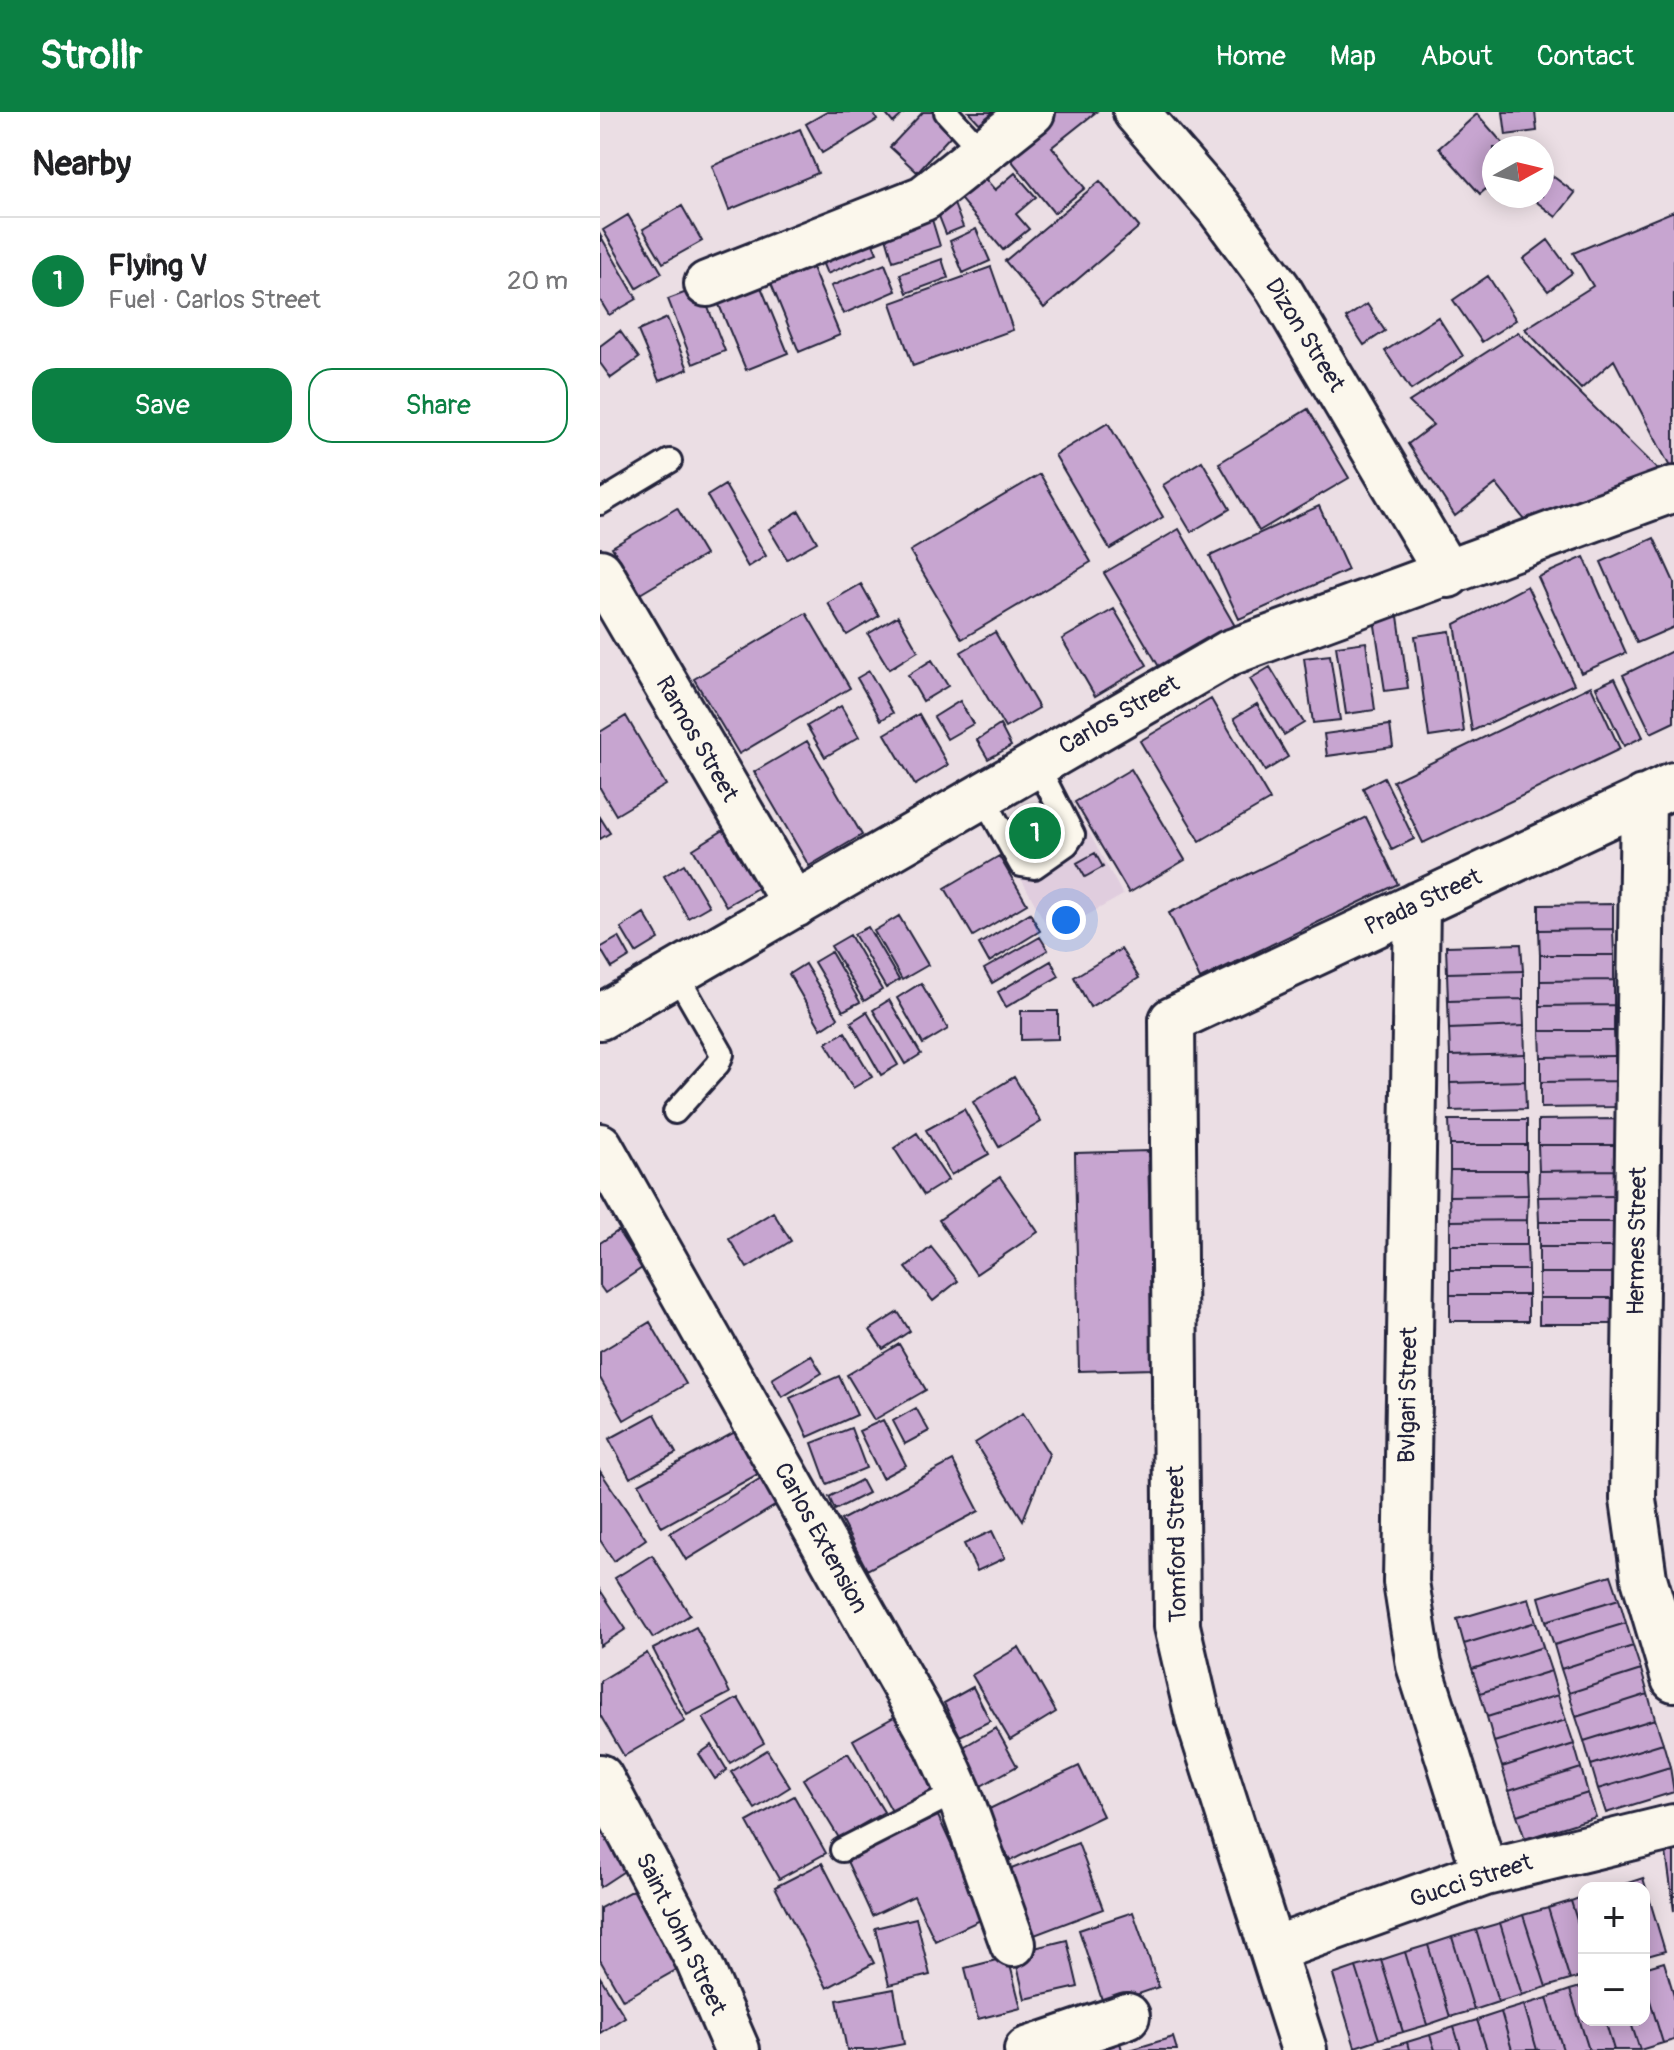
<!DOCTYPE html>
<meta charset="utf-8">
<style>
body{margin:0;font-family:Pangolin,sans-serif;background:#f6f6f6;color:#202124}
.controls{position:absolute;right:24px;bottom:24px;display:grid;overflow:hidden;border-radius:16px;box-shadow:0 4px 20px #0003}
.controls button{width:72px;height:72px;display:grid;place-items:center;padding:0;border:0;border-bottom:2px solid #e0e0e0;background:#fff;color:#202124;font:40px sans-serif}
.compass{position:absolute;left:882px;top:24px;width:72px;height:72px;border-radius:50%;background:#fff;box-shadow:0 4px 20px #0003;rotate:82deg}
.you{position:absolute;left:466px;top:808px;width:28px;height:28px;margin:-20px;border:6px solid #fff;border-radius:50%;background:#1a73e8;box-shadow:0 0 0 12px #1a73e833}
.badge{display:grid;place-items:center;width:52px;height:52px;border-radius:50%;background:#0b8043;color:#fff;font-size:26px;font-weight:700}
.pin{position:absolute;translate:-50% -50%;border:4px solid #fff;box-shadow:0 2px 8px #0006}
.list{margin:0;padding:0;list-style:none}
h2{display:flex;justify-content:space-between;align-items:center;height:104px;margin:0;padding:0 32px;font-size:34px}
h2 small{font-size:26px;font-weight:400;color:#757577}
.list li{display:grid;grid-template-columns:52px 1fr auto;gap:24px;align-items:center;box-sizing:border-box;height:128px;padding:0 32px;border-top:2px solid #e0e0e0}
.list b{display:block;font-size:30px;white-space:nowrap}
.list p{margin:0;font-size:26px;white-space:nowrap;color:#757577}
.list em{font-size:26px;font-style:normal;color:#757577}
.actions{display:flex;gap:16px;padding:24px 32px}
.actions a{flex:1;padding:18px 0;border:2px solid #0b8043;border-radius:24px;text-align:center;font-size:28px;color:#0b8043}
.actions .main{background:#0b8043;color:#fff}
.map{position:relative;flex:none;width:1074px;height:1938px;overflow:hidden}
header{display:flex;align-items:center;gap:48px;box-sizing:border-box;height:112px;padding:0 40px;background:#0b8043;color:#fff}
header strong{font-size:38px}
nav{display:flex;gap:44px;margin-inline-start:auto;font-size:28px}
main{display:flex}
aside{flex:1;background:#fff}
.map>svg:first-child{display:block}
.built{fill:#e0cdde}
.building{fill:#c7a5d0;stroke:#22223b;stroke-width:2}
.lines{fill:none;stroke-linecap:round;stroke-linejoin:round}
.lane-casing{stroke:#22223b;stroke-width:28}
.street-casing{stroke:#22223b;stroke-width:50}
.secondary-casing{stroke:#22223b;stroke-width:50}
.lane{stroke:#fbf7ec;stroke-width:22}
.street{stroke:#fbf7ec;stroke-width:44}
.secondary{stroke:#fbf7ec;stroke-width:44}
.labels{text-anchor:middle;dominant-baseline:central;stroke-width:7;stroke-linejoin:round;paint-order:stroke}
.street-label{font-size:24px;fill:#22223b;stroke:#fbf7ec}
</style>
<header>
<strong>Strollr</strong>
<nav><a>Home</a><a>Map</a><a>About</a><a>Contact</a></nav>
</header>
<main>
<aside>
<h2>Nearby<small></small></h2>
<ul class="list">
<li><span class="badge">1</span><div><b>Flying V</b><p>Fuel · Carlos Street</p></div><em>20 m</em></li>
</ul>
<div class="actions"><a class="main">Save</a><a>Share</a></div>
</aside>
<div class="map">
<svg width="1074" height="1938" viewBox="0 0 1074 1938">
<rect width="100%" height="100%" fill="#ebdee4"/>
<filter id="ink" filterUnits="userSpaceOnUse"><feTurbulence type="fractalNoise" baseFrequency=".0125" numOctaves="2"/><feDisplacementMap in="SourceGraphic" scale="16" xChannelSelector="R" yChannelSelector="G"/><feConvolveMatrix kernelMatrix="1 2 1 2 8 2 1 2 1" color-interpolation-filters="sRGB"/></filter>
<g filter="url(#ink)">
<path class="built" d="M466,679L523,783L452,823L395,719Z"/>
<path class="building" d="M227,0H273L277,8L222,41L206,12Z
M284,0H305L293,11Z
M323,0H334L355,19L317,60L290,35Z
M369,0H399L383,15Z
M439,0H496L452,35L485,76L454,101L399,33Z
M903,0H935L937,19L906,23Z
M877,2L907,36H894V70L880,82L839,36Z
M200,17L218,61L129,98L112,54Z
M942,56L975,81L956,105L929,84H942Z
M415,61L436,85L416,102L429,117L403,138L356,82L381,62L395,78Z
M500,69L539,115L444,196L405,149Z
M354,92L363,115L346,122L337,99Z
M82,94L102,129L63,151L43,117Z
M1074,99V353L1070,355L1014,248L981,277L925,217L993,174L973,141Z
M330,101L340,134L293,149L283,115Z
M28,103L62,161L37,176L3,118Z
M265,113L277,141L227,162L215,133Z
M376,117L390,149L363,161L350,129Z
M0,123L37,187L9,203L0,188Z
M948,128L972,161L948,179L923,147Z
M342,147L348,166L307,181L300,162Z
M285,152L296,179L243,202L231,174Z
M211,153L240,223L199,240L170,169Z
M391,155L413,218L313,254L291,191Z
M888,164L916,208L882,230L853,188Z
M159,170L188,241L146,258L117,188Z
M100,175L125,239L93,252L68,187Z
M767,192L785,219L764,233L746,206Z
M838,205L863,244L811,278L785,239Z
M67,206L88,257L59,269L38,219Z
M20,219L39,246L11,266L0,251V234Z
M918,220L1068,368L932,417L896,372L855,404L808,332L833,313L809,290Z
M708,297L749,366L659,419L619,351Z
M508,311L563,405L510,437L455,343Z
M602,349L630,397L591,420L563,373Z
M440,362L491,450L362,527L310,439Z
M125,373L166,444L148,455L107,384Z
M719,394L748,458L639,507L610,444Z
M77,396L105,443L40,482L12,435Z
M199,399L217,430L187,447L169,417Z
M579,417L639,521L565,565L504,461Z
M1054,426L1074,470V515L1037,531L1001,450Z
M984,445L1026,541L981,561L938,465Z
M261,472L279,504L247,523L228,491Z
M927,474L974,572L872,619L855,512Z
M514,497L547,553L495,584L462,527Z
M206,501L250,576L139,642L94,567Z
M298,504L318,539L289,557L268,522Z
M798,504L808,576L785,579L774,507Z
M850,519L864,620L829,625L815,524Z
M395,520L439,596L405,616L361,540Z
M766,530L775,598L746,602L736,534Z
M1074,538V610L1051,621L1023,563Z
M730,543L740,608L713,611L704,546Z
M332,548L348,574L323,589L308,563Z
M670,555L704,611L684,623L650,567Z
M269,559L293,601L281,608L257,566Z
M1015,566L1043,625L1024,634L996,575Z
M991,574L1020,637L823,731L793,669Z
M611,587L670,688L600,729L540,629Z
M360,589L373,612L347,627L334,605Z
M657,592L688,645L665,659L634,606Z
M241,594L259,625L225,645L207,614Z
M319,602L348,653L315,673L285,622Z
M26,604L66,673L16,703L0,676V620Z
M400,613L411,634L388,647L377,628Z
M790,613L793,635L727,644L724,622Z
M207,629L262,723L209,754L154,660Z
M531,657L585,748L529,781L475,690Z
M784,665L814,727L792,738L763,676Z
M451,697L463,721L420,745L408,721Z
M0,705L10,721L0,727Z
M766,705L798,772L600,867L569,801Z
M127,716L161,774L126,794L93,737Z
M495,741L503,755L485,765L477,751Z
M399,744L427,792L373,824L345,776Z
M84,752L109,794L88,806L64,764Z
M1013,792V817L939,818V793Z
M44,801L59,827L36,841L21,816Z
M430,801L440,819L389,850L379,832Z
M299,804L328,853L302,868L274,819Z
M268,815L299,868L286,876L254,822Z
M1013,817L1014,843H940L939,818Z
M250,823L282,878L264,889L231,834Z
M19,825L30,845L12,856L0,836Z
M440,825L448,838L392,871L384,857Z
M921,832L923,859L847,861L846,834Z
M521,837L539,866L490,895L474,865Z
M231,840L260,890L243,899L214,850Z
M940,843H1014V868L940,869Z
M451,849L459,864L406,895L398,880Z
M205,852L238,906L221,917L189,862Z
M923,859V887L848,889L847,861Z
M1014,868V893L940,894V869Z
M321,871L348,917L323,932L297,886Z
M923,887L924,914L849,917L848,889Z
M289,888L321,942L305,952L273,898Z
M1014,893V919H940V894Z
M421,899H458V927L421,928Z
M267,900L298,953L281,963L251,910Z
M924,914L925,942L850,944L849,917Z
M940,919H1014L1015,944L941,945Z
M245,920L272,965L253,976L226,931Z
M925,942V969L850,971V944Z
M1015,944V969L941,970V945Z
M414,965L441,1010L399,1035L373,990Z
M925,969L926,997L851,999L850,971Z
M1015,969L1016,995L941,996V970Z
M364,997L389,1042L351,1063L326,1018Z
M1016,1007V1033H938V1008Z
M849,1008H927V1033H850Z
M317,1021L348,1068L324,1083L294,1036Z
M850,1033H927V1058H850Z
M938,1033H1016L1015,1058L939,1059Z
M548,1039L553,1257L479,1259L475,1041Z
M850,1058H927L928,1083L849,1084Z
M1015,1058L1016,1084L938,1085L939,1059Z
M400,1065L438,1120L376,1162L339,1108Z
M928,1083L927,1108L850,1109L849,1084Z
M1016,1084V1110H939L938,1085Z
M173,1100L191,1129L147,1156L129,1127Z
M927,1108V1133H850V1109Z
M939,1110H1016V1135H939Z
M18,1119L42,1156L5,1181L0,1174V1131Z
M850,1133H927L928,1158H850Z
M331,1135L358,1169L333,1189L306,1156Z
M939,1135H1016L1017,1161H939Z
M850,1158H928V1183H850Z
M939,1161H1017L1016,1186H939Z
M850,1183H928V1209H850Z
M939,1186H1016L1017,1212H939Z
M298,1200L310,1219L283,1237L270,1218Z
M50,1210L86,1272L24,1308L0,1266V1240Z
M299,1232L326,1278L274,1308L247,1263Z
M211,1243L222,1261L182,1285L172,1267Z
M239,1264L257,1303L208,1325L190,1286Z
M316,1296L329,1319L305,1332L293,1309Z
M423,1301L449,1342L423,1408L375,1331Z
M55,1302L76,1341L30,1366L9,1327Z
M283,1308L306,1353L282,1366L259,1319Z
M146,1314L169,1356L62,1415L39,1372Z
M251,1316L266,1356L227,1372L212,1331Z
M353,1349L379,1399L267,1458L241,1408Z
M0,1359L46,1427L14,1449L0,1428Z
M168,1362L183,1389L86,1448L70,1421Z
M261,1368L268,1381L235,1398L229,1385Z
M392,1419L405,1446L377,1459L364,1432Z
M52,1443L90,1503L53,1526L15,1466Z
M1011,1463L1019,1487L946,1509L939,1485Z
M0,1478L26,1517L0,1534Z
M929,1486L936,1510L864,1532L857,1507Z
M1019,1487L1026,1511L954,1533L946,1509Z
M936,1510L943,1535L872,1557L864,1532Z
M1026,1511L1033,1534L961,1557L954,1533Z
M96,1515L130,1581L87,1603L53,1537Z
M1033,1534L1041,1558L969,1581L961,1557Z
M419,1535L456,1600L410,1628L372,1563Z
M943,1535L951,1559L880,1581L872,1557Z
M47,1541L85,1609L24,1644L0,1603V1569Z
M1041,1558L1048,1582L976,1605L969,1581Z
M951,1559L958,1583L887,1605L880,1581Z
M373,1575L390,1609L360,1624L344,1591Z
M1048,1582L1055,1607L984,1629L976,1605Z
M958,1583L966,1608L894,1630L887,1605Z
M138,1586L164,1631L130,1651L103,1606Z
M296,1604L337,1679L294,1703L253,1628Z
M1055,1607L1063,1631L991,1653L984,1629Z
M966,1608L974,1632L902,1655L894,1630Z
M396,1616L417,1654L381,1674L360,1637Z
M1063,1631L1070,1655L998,1677L991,1653Z
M974,1632L981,1656L909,1679L902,1655Z
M112,1633L127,1658L115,1667L99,1642Z
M167,1638L190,1675L155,1697L131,1660Z
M248,1641L284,1700L239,1726L203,1667Z
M479,1654L503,1704L410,1749L385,1699Z
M1070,1655L1074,1680L1006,1701L998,1677Z
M981,1656L988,1681L917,1703L909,1679Z
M988,1681L996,1705L925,1727L917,1703Z
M194,1684L226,1741L179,1767L147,1710Z
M0,1704L32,1754L0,1775Z
M338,1704L385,1806L335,1829L314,1784L272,1804L246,1747Z
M478,1731L503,1797L432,1824L406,1759Z
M1074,1739V1799L1066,1740Z
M222,1751L274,1851L227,1876L175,1775Z
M1043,1766L1065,1839L1044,1845V1776L1019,1774Z
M38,1775L83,1854L23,1888L0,1848V1796Z
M984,1784V1831L971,1789Z
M971,1789L984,1831V1864L970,1868L948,1796Z
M948,1796L970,1868L946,1875L923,1803Z
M533,1800L559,1875L504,1894L479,1818Z
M923,1803L946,1875L922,1883L900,1811Z
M316,1806L330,1863L289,1873L275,1816Z
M900,1811L922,1883L898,1890L876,1818Z
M876,1818L898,1890L874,1898L852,1825Z
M852,1825L874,1898L850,1905L828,1833Z
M467,1828L478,1875L425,1887L414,1841Z
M828,1833L850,1905L827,1913L805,1840Z
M805,1840L827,1913L803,1920L781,1848Z
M408,1845L421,1896L378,1907L365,1856Z
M781,1848L803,1920L779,1927L756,1855Z
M1064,1850L1074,1883V1928L1063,1931L1044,1869V1856Z
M756,1855L779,1927L755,1935L733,1863Z
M0,1865L25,1905L0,1921Z
M1044,1869L1063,1931L1040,1938L1030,1908H1044Z
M984,1874V1908H1005L1014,1938H989L970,1878Z
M294,1877L304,1932L274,1938H247L237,1888Z
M970,1878L989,1938H963L947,1886Z
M947,1886L963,1938H937L924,1893Z
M924,1893L937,1938H912L901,1900Z
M901,1900L912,1938H887L877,1908Z
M877,1908L887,1938H861L854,1915Z
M1005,1908H1030L1040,1938H1014Z
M854,1915L861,1938H835L830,1923Z
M518,1923L522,1938H470Z
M830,1923L835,1938H809L807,1930Z
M573,1925L577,1938H530Z
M807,1930L809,1938H784V1937Z"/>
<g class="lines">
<g class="lane-casing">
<path id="lane" d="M346,0L382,39
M0,391L70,349
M382,683L421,753L434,755L467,732L473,723L436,651
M75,1000L118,952L122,942L76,862
M242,1738L358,1679"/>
</g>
<g class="street-casing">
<path id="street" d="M536,0L619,96L678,176L848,463
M107,172L324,86L432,0
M0,460L195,793
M1043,686L1033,1387L1044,1466L1074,1567
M817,793L806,1470L819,1553L885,1761
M0,1034L338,1634L358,1679L413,1832
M672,1838L885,1761L1074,1715
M427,1938L527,1904
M704,1938L599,1609L577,1514L572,908L1074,673"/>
</g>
<g class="secondary-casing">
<path id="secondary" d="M0,905L629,541L1074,377
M0,1665L97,1846L137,1938"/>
</g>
<use href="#lane" class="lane"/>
<use href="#street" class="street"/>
<use href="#secondary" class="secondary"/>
</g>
</g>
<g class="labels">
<g class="street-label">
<text transform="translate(705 223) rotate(58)">Dizon Street</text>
<text transform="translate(519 603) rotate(-30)">Carlos Street</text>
<text transform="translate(97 627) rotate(60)">Ramos Street</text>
<text transform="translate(823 790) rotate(-25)">Prada Street</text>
<text transform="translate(1037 1129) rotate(-89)">Hermes Street</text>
<text transform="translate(808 1283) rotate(-89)">Bvlgari Street</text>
<text transform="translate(221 1426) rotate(61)">Carlos Extension</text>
<text transform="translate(577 1432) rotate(-91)">Tomford Street</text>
<text transform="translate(871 1769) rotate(-18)">Gucci Street</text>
<text transform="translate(81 1822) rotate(64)">Saint John Street</text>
</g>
</g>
</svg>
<div class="controls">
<button>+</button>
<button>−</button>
</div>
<svg class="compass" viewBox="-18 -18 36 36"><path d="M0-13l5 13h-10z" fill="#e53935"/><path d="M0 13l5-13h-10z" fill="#757577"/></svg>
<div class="you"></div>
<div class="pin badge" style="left:435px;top:721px">1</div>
</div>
</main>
